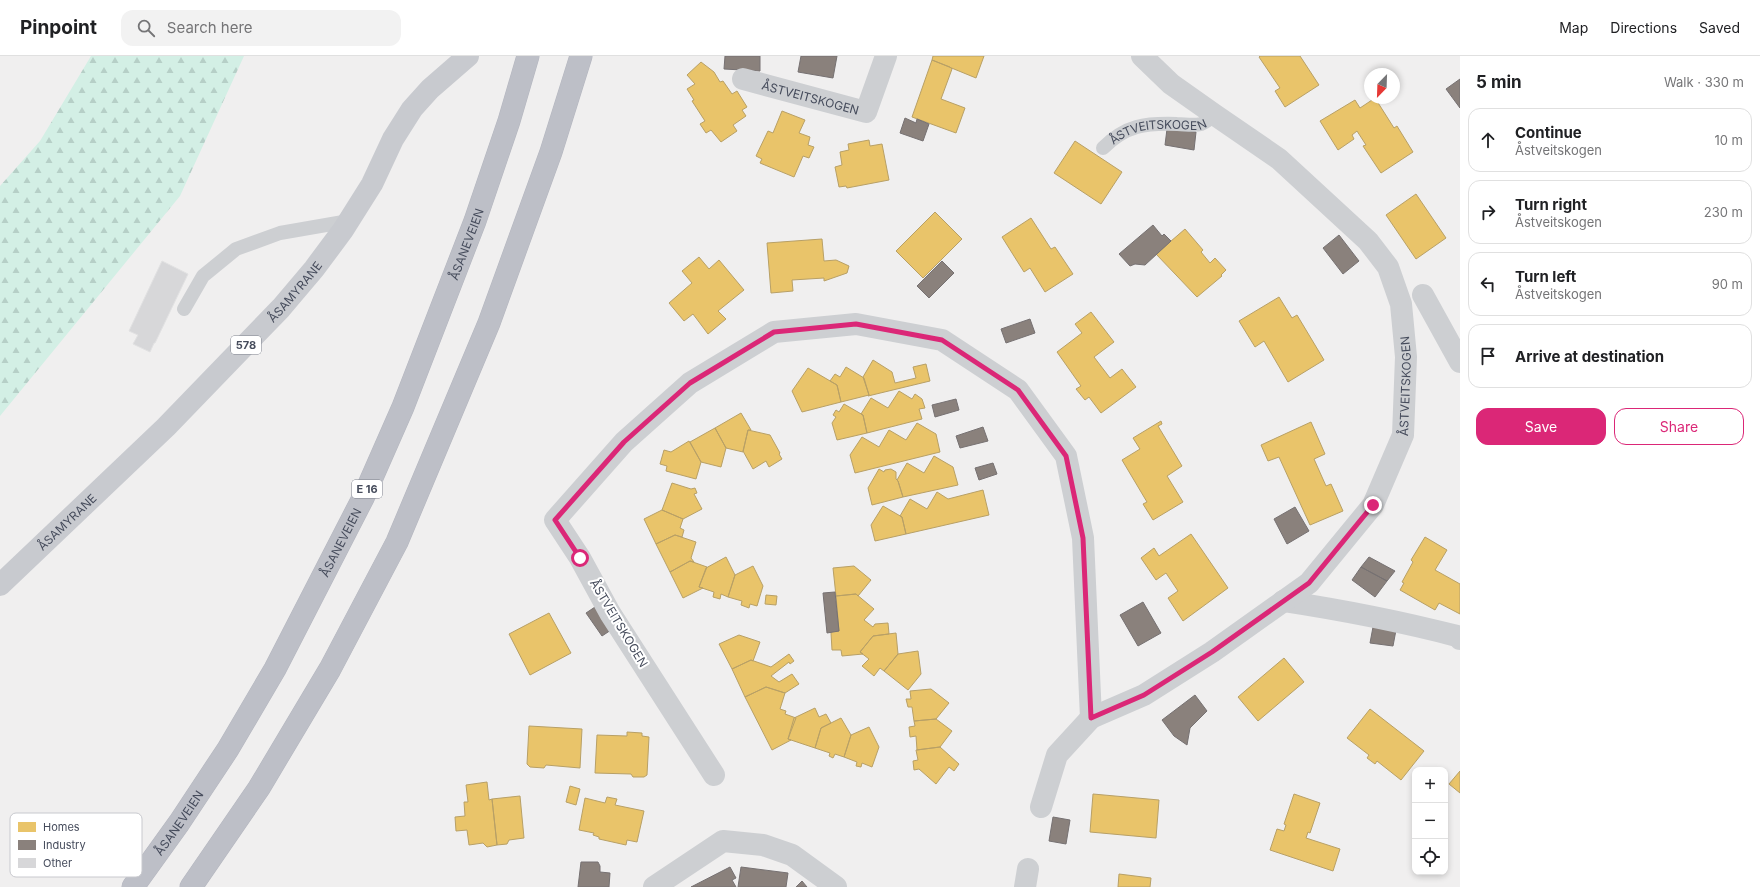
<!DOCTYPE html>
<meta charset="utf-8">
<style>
body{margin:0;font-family:Inter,sans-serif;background:#f2f2f2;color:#202124}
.controls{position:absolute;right:12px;bottom:12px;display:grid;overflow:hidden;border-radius:8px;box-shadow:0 2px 6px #0003}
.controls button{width:36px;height:36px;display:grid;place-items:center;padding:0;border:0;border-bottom:1px solid #e0e0e0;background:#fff;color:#202124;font:20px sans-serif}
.compass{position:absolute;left:1364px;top:12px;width:36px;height:36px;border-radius:50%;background:#fff;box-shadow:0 2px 6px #0003;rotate:203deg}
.stop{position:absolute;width:12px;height:12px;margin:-9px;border:3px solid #db2777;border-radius:50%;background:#fff}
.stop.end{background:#db2777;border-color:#fff;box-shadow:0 1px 4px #0008}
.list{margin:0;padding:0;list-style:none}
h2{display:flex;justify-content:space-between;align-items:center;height:52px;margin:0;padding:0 16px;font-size:17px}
h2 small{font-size:13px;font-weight:400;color:#757577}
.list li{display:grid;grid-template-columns:26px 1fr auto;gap:12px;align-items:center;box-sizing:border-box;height:64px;margin:0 8px 8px;padding:0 8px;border:1px solid #e0e0e0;border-radius:12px}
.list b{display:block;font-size:15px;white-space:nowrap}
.list p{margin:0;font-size:13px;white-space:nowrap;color:#757577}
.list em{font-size:13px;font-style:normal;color:#757577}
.actions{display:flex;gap:8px;padding:12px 16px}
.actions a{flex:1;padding:9px 0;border:1px solid #db2777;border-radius:12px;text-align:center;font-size:14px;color:#db2777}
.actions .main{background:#db2777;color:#fff}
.icon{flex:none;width:22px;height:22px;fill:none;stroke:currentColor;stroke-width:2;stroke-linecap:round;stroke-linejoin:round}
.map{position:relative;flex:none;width:1460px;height:831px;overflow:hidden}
header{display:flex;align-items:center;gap:24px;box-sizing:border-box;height:56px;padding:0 20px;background:#fff;border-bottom:1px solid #e0e0e0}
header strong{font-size:19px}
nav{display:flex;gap:22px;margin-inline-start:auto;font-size:14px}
.search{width:280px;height:36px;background:#f2f2f2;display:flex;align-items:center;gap:10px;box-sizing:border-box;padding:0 14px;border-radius:12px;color:#757577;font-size:15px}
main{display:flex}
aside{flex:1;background:#fff}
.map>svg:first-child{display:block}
.forest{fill:url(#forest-firs)}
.homes{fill:#e9c46a;stroke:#b8a066}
.industry{fill:#8a817c;stroke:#767172}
.building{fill:#d7d7d9;stroke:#e1e1e2}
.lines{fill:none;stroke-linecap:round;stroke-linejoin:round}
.motorway-casing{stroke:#b4b6bf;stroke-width:23}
.service{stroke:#cdcfd2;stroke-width:14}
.minor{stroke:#cdcfd2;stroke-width:22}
.primary{stroke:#c8cacf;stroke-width:22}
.motorway{stroke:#bdbfc7;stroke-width:22}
.route{stroke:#db2777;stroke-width:5}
.labels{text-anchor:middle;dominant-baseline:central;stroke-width:4;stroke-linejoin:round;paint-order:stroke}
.shield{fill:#fff;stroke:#7e828d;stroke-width:1}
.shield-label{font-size:11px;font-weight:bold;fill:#464c5c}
.street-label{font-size:12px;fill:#464c5c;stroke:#fff}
.key{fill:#fff;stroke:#c8c9ce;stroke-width:1}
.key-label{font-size:11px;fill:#464c5c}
</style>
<header>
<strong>Pinpoint</strong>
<div class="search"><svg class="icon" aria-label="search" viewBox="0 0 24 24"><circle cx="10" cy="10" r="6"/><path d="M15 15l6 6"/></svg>Search here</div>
<nav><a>Map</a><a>Directions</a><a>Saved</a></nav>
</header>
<main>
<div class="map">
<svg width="1460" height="831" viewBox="0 0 1460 831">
<defs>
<pattern id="forest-firs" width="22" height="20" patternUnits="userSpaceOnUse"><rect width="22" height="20" fill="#d3efe5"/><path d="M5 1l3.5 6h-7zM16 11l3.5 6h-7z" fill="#b6cfc7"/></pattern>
</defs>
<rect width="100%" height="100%" fill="#f0efef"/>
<path class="forest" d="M91,0H244L180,140L0,360V130L40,85Z"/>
<path class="homes" d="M933,0H984L976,22L932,4Z
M1260,0H1300L1319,29L1285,51L1275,35L1280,32L1259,1Z
M932,4L950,11L952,13L941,43L965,52L956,77L912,61Z
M701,6L714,16L720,26L723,25L732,38L737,35L747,51L742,54L746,60L733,69L737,75L721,86L711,74L706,77L700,68L705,65L692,45L694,44L687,33L695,28L687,19Z
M1375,42L1394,72L1397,70L1413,96L1381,117L1363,90L1366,89L1357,75L1352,79L1354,83L1338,94L1320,65L1355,44L1360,52Z
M782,55L805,64L799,77L810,81L808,89L814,91L809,102L803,100L794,121L760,107L762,103L756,100L768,75L773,77Z
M869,84L870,90L882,88L889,124L847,132L846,130L839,131L835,111L842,109L840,96L849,94L848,88Z
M1075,85L1122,116L1101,148L1054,117Z
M1416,138L1446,182L1416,203L1386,159Z
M935,156L962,183L923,222L896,195Z
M1031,162L1051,193L1055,191L1073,218L1045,236L1030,212L1024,216L1002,181Z
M1185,173L1203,194L1201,196L1210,207L1215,202L1226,214L1221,219L1222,220L1197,241L1156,198Z
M822,183L824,205L836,204L849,210L847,217L824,225V222L792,224L793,235L771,237L767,187Z
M699,201L709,213L719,204L744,234L718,255L726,263L708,278L693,258L684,265L669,247L692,227L682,215Z
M1279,241L1292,262L1297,259L1324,304L1288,326L1264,285L1255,291L1239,265Z
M1091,256L1114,286L1094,301L1110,322L1122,313L1136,331L1101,357L1089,341L1085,344L1076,333L1081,330L1057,296L1082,277L1075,268Z
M873,304L892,316L895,327L916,322L913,311L926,308L930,325L868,340L869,339L863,321Z
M846,311L864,322L869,339L841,346L837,329L830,325L835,318L840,321Z
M808,312L837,329L841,346L802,356L792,335Z
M899,335L912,343L915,338L922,343L925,352L919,353L922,363L867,377L863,359L861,358L871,342L888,352Z
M844,348L863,359L867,377L837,384L832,367L836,361L833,359L836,354L839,356Z
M741,357L751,374H748L743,396L726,392L715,372Z
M1161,365L1162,368L1158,370L1182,410L1167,420L1183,446L1153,464L1143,448L1147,446L1122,404L1140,393L1133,382Z
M1311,366L1325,398L1314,403L1326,430L1331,428L1343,455L1310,469L1279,401L1268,405L1261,389Z
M917,367L936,378L940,396L855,417L850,399L862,381L879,391L889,374L906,384Z
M715,372L726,392L721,411L701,406L690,386Z
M748,374L770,379L780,397L779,398L782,403L769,411L766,405L753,413L743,395Z
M689,385L701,406L696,423L666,415L667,410L660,408L664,394L671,396Z
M934,400L953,411L958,429L903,441L898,425L897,424L907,407L924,417Z
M879,413L884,416L885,414L891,413L896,416V423L898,425L903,441L872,449L868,432Z
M672,427L691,433L695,432L697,437L694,438L702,453L683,463L662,454Z
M983,434L989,459L906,478L902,461L900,460L910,443L927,453L937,436L948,443Z
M883,450L902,461L906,478L875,485L871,469Z
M662,454L683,463L680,472L684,474L682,481L675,479L656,488L644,463Z
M1191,478L1228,532L1183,565L1168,542L1178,535L1166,517L1156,524L1141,502L1154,492L1159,500Z
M675,479L696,486L691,502L694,506L690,505L670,516L656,488Z
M1425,481L1447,494L1435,514L1460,528V558L1439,547L1435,554L1400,534L1404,527L1402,526L1413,506L1411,504Z
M726,501L735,519L728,541L721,538L720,543L713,541L714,536L699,531L706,512Z
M690,505L707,511L699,531L703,532L683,542L670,516Z
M753,510L763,530L757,550L750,548L749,552L741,549L742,545L728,541L735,519Z
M854,510L871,524L858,540L856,538L836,540L833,512Z
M856,538L874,553L864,564L873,571L875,568L888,567L889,578L873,580L860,596L863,598L842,600L841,594H832L831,577V575H839L836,540Z
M766,539L777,540L776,549L765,548Z
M549,557L571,597L530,619L509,578Z
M896,577L898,598L884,615L880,612L874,620L862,610L869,603L860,596L873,580Z
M739,579L760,586L753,605L751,604L732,613L719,588Z
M918,595L921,618L908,634L884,615L898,598Z
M789,598L794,605L790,608L789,606L771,620L779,626L792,618L799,628L785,637L766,631L745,641L732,613L751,604L771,611Z
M1284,602L1304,626L1258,665L1238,641Z
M766,631L785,637L780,653L786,655L785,658L796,662L788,683L791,684L772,694L745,641Z
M931,633L949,647L936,663L914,665L912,651H908L906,643H911L910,635Z
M815,652L819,661L826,658L831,667L821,672L815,692L788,683L794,662Z
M1370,653L1424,695L1401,724L1377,705L1375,708L1367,702L1369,699L1347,682Z
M841,662L851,679L844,701L835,698L833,702L829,700L830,697L815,692L821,672Z
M936,663L952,675L940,691L917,694L916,680L910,681L909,671L915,670L914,665Z
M529,670L582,673L580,712L546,709L544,712L530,711L527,708Z
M869,671L879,691L872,711L862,707L861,711L856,710L857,706L844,701L851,679Z
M627,676L642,677V680L649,681L647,719L644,721H633L631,718L595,717L597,679L627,680Z
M940,691L959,708L954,715L949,711L936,728L919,713L914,714L913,705L918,704L916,694Z
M1460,715V737L1449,728Z
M487,726L489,744L492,743L497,789L487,791L483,787L469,789L467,774L456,775L455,761L465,760L464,746H468L466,729Z
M570,730L580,733L576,749L566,746Z
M1093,738L1159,744L1156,782L1090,776Z
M1294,738L1320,747L1310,777L1308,776L1306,782L1340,793L1333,815L1270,794L1277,773L1284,775L1286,769L1284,768Z
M520,740L524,782L509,784L507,788L497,789L492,743Z
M607,741L617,743L615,749L644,755L637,786L627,784L626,789L599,783V781L593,779L594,777L579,774L585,742L605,747Z
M1119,818L1151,822L1150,831H1118Z"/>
<path class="industry" d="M725,0H760V15L724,13Z
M801,0H837L833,22L798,16Z
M1460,23V52L1446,33Z
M905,62L916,67L917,63L929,68L923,85L900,77Z
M1167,73L1196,76L1194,94L1165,89Z
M1153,169L1162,180L1164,178L1171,185L1145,209L1135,208L1130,210L1119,198Z
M1339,179L1359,205L1343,218L1323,192Z
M942,205L954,217L929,242L917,230Z
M1030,263L1035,277L1006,287L1001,273Z
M956,343L959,354L935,361L932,349Z
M983,371L988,385L960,392L956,380Z
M993,407L997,418L979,424L975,412Z
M1295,451L1309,475L1287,488L1274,463Z
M1369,501L1395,515L1387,525L1361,511Z
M1361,511L1387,525L1375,541L1352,524Z
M835,536L839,575L827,577L823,537Z
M1143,546L1161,577L1138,590L1120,559Z
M601,547L617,570L602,580L586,557Z
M1373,571L1396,574L1393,590L1370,587Z
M1195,639L1207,655L1190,672L1187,689L1174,680L1162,664Z
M1053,761L1070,764L1066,788L1049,785Z
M581,806H598L600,810V816L610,817L609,831H578Z
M730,811L736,822L732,824L736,831H691Z
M741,811L788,817L786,831H738Z
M802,825L807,831H796Z"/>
<path class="building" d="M162,205L188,218L155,287H154L150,296L133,288L138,279L129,275Z"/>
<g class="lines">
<g class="motorway-casing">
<g id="motorway">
<path id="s5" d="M133,831L179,767L228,693L275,613L363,442L403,351L475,165L509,65L528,0"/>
<path d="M191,831L259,732L330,613L397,486L489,267L551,96L581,0"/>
</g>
</g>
<g class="service">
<path id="s1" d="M1103,92C1126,69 1145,67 1177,68C1184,68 1194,70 1201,68C1206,66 1210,62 1215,59"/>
<path d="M184,253L203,220L236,193L280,177L349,165"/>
</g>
<g class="minor">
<path id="s2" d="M743,23L866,56L886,0"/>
<path d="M1423,239L1460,306"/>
<path d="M1283,545C1342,554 1399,565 1457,580L1460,583"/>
<path d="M714,719L610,557L580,502L555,464L624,386L690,327L774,276L856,268L942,284L1018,334L1066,400L1083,482L1091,662"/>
<path id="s3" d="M1041,751L1057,699L1091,662L1144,639L1212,596L1309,527L1373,449L1403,379L1406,301L1401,248L1388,211L1368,185L1279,103L1215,59L1171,28L1142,0"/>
<path d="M654,831L723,785L763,789L792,799L836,831"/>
<path d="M1025,831L1028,813"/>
</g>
<path class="primary" id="s4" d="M0,529L166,371L281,252L314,213L343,174L372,128L393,83L412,53L430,33L468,0"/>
<use href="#motorway" class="motorway"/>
</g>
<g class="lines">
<path class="route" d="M580,502L555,464L624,386L690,327L774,276L856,268L942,284L1018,334L1066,400L1083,482L1091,662L1144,639L1212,596L1309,527L1373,449"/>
</g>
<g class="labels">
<g class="shield">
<rect x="231" y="280" width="30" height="18" rx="3"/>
<rect x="352" y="424" width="30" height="18" rx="3"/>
</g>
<g class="shield-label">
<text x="246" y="289">578</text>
<text x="367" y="433">E 16</text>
</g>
<g class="street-label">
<text stroke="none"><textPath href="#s2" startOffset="70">ÅSTVEITSKOGEN</textPath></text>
<text stroke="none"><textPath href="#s1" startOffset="60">ÅSTVEITSKOGEN</textPath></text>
<text stroke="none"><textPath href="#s5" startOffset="727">ÅSANEVEIEN</textPath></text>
<text stroke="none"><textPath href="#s4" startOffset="416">ÅSAMYRANE</textPath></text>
<text stroke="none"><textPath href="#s3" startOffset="588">ÅSTVEITSKOGEN</textPath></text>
<text stroke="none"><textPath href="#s4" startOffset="92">ÅSAMYRANE</textPath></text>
<text stroke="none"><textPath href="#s5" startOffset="403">ÅSANEVEIEN</textPath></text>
<text transform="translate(619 567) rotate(59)">ÅSTVEITSKOGEN</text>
<text stroke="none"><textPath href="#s5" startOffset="79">ÅSANEVEIEN</textPath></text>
</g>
</g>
<rect x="10" y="757" width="132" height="64" rx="6" class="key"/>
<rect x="18" y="766" width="18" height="10" fill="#e9c46a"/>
<rect x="18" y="784" width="18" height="10" fill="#8a817c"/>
<rect x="18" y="802" width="18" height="10" fill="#d7d7d9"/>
<g class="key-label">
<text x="43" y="775">Homes</text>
<text x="43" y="793">Industry</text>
<text x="43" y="811">Other</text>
</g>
</svg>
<div class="controls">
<button>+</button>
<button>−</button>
<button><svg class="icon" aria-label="locate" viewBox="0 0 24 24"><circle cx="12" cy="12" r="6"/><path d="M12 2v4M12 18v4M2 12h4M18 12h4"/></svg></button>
</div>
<svg class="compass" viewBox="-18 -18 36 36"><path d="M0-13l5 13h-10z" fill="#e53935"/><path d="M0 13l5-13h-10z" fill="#757577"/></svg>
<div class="stop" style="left:580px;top:502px"></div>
<div class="stop end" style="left:1373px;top:449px"></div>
</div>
<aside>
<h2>5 min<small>Walk · 330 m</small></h2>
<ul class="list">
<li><svg class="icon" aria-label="ahead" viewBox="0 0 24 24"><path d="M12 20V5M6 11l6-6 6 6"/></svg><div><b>Continue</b><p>Åstveitskogen</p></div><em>10 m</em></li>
<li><svg class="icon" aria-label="right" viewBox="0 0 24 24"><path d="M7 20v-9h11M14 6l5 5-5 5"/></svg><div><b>Turn right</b><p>Åstveitskogen</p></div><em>230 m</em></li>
<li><svg class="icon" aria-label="left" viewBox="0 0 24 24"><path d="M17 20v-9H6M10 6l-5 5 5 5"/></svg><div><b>Turn left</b><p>Åstveitskogen</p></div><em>90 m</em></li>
<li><svg class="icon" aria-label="arrive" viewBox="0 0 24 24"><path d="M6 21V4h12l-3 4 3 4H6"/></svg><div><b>Arrive at destination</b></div></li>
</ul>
<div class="actions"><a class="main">Save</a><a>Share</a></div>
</aside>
</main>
